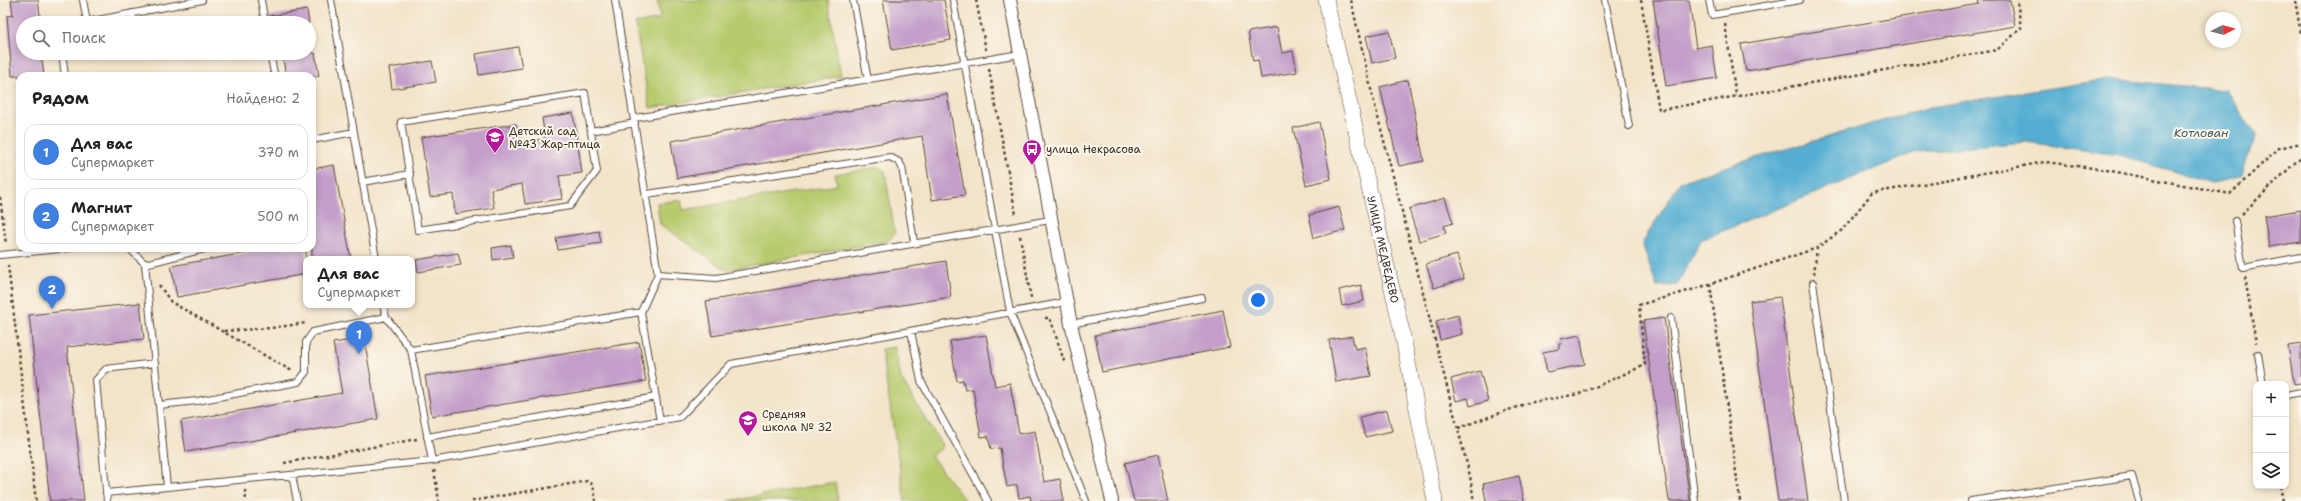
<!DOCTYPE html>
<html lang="ru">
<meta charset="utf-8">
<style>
body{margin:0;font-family:"Shantell Sans",sans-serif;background:#f2f2f2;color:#222}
.controls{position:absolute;right:12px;bottom:12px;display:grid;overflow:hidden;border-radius:8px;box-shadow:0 2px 6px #0003}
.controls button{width:36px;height:36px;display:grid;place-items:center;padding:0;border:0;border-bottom:1px solid #e0e0e0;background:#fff;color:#222;font:20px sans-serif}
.compass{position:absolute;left:2205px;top:12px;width:36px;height:36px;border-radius:50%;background:#fff;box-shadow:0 2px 6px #0003;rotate:84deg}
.you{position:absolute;left:1258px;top:300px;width:14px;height:14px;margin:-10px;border:3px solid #fff;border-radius:50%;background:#1a73e8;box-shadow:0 0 0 6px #1a73e833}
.badge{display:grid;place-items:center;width:26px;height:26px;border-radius:50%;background:#b5179e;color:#fff;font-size:13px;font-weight:700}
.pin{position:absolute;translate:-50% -33px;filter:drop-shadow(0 1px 2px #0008)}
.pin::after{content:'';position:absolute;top:21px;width:14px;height:12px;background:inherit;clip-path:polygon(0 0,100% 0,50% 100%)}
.popup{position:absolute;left:303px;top:256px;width:112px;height:52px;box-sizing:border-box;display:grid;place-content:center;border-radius:8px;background:#fff;filter:drop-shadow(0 1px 3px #0005);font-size:13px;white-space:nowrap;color:#767676}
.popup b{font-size:15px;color:#222}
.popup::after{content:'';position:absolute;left:50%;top:100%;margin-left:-8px;border:8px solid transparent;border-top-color:#fff}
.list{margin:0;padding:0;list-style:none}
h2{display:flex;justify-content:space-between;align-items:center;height:52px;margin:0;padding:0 16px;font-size:17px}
h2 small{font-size:13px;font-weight:400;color:#767676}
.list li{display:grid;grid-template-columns:26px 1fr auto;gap:12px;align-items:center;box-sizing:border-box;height:56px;margin:0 8px 8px;padding:0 8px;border:1px solid #e0e0e0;border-radius:12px}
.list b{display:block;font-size:15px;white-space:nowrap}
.list p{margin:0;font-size:13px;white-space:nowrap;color:#767676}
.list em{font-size:13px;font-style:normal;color:#767676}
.icon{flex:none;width:22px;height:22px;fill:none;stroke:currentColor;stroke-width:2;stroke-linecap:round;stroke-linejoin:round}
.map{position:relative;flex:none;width:2301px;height:501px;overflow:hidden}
.search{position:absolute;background:#fff;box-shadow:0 2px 6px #0003;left:16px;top:16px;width:300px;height:44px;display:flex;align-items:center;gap:10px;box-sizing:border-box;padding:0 14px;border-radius:22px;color:#767676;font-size:15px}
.panel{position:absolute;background:#fff;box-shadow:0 2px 6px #0003;left:16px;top:72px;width:300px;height:180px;border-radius:12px}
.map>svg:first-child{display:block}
.green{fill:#b7cb6e;stroke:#797a46}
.water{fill:#55aed2;stroke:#486c78}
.building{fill:#c29ec9}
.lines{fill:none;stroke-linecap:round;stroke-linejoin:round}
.service-casing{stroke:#574638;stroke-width:8}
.minor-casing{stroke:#574638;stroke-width:14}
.tertiary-casing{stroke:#574638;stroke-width:16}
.path{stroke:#574638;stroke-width:2.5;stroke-dasharray:3 3;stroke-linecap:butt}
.service{stroke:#fff;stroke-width:6}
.minor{stroke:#fff;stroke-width:12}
.tertiary{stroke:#fff;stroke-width:15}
.labels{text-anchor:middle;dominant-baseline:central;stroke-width:4;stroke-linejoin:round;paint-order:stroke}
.poi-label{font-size:11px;fill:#3b2a1e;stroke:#fbf7ec;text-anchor:start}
.street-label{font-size:11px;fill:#3b2a1e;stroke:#fbf7ec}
.water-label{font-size:12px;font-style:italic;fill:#44585d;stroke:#fbf7ec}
</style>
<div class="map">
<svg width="2301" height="501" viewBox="0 0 2301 501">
<rect width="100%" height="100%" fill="#fbf7ec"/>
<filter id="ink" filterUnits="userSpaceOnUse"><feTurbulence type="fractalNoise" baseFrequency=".025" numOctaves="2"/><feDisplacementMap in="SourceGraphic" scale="8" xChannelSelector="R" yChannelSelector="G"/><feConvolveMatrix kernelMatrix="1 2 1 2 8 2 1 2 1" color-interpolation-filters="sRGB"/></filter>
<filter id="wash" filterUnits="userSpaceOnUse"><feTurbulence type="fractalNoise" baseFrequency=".012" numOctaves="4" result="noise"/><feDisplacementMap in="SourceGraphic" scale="16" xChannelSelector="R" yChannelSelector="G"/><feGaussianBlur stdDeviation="0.9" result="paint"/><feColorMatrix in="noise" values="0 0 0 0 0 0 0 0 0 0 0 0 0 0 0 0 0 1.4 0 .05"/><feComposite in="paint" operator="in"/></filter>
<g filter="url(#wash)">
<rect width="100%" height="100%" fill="#f3e4c9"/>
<path class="green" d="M657,0H828L841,76L650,108L635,24L660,19Z
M878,167L885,171L895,234L888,241L726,270L660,224L657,203L681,200L683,210L837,185L835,174Z
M895,347L901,379L943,447L931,456L965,501H905L881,349Z
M835,482L838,501H729Z"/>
<path class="water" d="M2109,79L2226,90L2256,135L2241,177L2212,183L2119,155L2026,142L1916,152L1701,240L1677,285L1657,287L1642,243L1680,182L1735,164L1930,107Z"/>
<g id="blocks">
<path class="building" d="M11,0H38L41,23H23V53H41L44,76H12L7,16L13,15Z
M883,0H944L951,40L892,50Z
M1653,0H1689L1696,48L1712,45L1717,78L1666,86Z
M1978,0H2010L2015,26L1746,71L1741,44L1979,4Z
M307,10L309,23H269V16Z
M1277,27L1282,53L1293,51L1297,72L1261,78L1258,60L1253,61L1248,32Z
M1389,31L1395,58L1372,63L1366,36Z
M518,47L522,68L479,75L476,54Z
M282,53H315L319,76H286Z
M432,61L436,82L392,89L389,68Z
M1408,80L1424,161L1399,166L1380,87Z
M947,94L965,195L932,200L922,136L677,178L671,141Z
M573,113L582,173L559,176L562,199L525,204L522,184L491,189L494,208L455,214L453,194L430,197L421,137L516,124L519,142L545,139L542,118Z
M1319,122L1331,179L1306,185L1293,128Z
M334,165L351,259H312V242L315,241L312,225V169Z
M1445,198L1453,223L1444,226L1446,233L1419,241L1409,209Z
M1339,207L1345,230L1314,238L1309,215Z
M2301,210V242L2269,247L2264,216Z
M599,231L601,243L558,250L556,238Z
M511,245L513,257L493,260L492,248Z
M275,248H306V274L177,297L171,266Z
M458,253L461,265L418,272L416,260Z
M1457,255L1464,279L1434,288L1426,264Z
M946,261L951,297L712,336L706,301Z
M1361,285L1364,301L1342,306L1339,290Z
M1780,297L1808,501H1778L1750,301Z
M140,303L144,339L67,347L84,501H50L29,315Z
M1223,310L1230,347L1102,372L1095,335Z
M1458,315L1462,334L1440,340L1436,321Z
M1664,318L1690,501H1669L1643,321Z
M986,335L995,386L1010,383L1019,434L1035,431L1044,482L1060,479L1064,501H1031L1030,496L1019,498L1017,485L1007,487L1000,448L991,449L988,436L981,437L973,389L965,390L963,380L957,381L950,341Z
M1580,335L1585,364L1547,372L1543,352L1559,349V344H1562L1561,339Z
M1352,336L1355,349L1365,347L1371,376L1336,382L1329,340Z
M364,338L378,419L186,452L181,421L342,393L333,343Z
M639,342L646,381L432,416L425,376Z
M2301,344V383L2294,384L2288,346Z
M1480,371L1488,401L1470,406L1468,398L1456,401L1451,379Z
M1387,410L1392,431L1365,437L1360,417Z
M1158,455L1168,501H1134L1125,463Z
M1519,476L1524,501H1486L1483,484Z"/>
</g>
</g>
<g filter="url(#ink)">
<use href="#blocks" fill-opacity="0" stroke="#574638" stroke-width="1"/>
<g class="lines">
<g class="service-casing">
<path id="service" d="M83,0L87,22L202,0
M261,0L265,23
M331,0L376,259
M615,0L658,274L641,312L660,421
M853,0L868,80
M953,0L1010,312L1086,501
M1605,0L1629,126
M1709,0L1712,15L1800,0
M132,13L134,23
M79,23L87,22
M62,53L65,76
M270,53L274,73
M585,93L597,171L570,206L418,230L401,122Z
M635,118L1020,54
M591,131L635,123
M312,140L354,132
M362,182L410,174
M647,194L890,157L899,162L902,167L914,242
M2235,221L2243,268L2301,257
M129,248L145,264L167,487
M0,255L70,248
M145,264L208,248
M658,274L716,278L1050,220
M1813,283L1844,501
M383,305L386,317L411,350L432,461L680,417L731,364L1066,302
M1671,318L1695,501
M1071,324L1202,298
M911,331L921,381L988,501
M411,350L641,312
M2258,354L2263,384
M2286,395L2301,392
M159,405L197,401L298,382L306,372V342L313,332L386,317
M427,437L656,397
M292,475L297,501
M106,493L432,461
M107,501L96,380L106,369L155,363
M1971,501L2132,476L2139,501"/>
</g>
<g class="minor-casing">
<path id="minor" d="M1010,0L1071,324L1112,501"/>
</g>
<g class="tertiary-casing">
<g id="tertiary">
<path id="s1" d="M1326,0L1402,332L1435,501"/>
</g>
</g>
<path class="path" d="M976,0L986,50
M1351,0L1373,98L1470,476L1474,501
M1641,0L1659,110L1997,50L2021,28L2017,0
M2295,0L2301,34
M1725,24L1736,96
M989,69L1016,215
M0,197L6,244
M2242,214L2301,157
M1020,236L1031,298
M8,265L36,501
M1814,274L1817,248L1842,230L1872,193L2045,162L2101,169L2230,194L2279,148L2301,143
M2245,277L2256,343
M1710,284L1740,501
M159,285L171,302L292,371
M1045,318H1050L1065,364
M224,331L271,328L306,323
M1458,428L1528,403L1579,394L1645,365L1639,305L1698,288L1817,248
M284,463L417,439
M434,470L439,501
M2280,486L2283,501
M245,490L246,501
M472,501L587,481L593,485L596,501"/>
<use href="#service" class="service"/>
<use href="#minor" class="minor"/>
<use href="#tertiary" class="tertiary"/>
</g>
</g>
<defs>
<g id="school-pin" transform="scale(1)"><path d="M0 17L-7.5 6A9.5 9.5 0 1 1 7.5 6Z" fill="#b5179e" stroke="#fbf7ec"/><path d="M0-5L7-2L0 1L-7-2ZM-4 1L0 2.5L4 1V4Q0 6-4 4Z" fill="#fff"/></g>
<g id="bus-pin" transform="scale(1)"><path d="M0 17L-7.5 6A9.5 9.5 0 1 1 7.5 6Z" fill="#b5179e" stroke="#fbf7ec"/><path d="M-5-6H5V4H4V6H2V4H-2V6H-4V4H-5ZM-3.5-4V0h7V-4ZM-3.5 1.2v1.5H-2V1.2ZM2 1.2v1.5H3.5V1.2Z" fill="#fff"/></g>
</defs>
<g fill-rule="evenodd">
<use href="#school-pin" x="495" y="137"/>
<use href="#bus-pin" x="1032" y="149"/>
<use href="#school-pin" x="748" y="420"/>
</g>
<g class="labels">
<g class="poi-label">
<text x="509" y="131">Детский сад<tspan x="509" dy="13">№43 Жар-птица</tspan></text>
<text x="1046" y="149">улица Некрасова</text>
<text x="762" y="414">Средняя<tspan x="762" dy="13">школа № 32</tspan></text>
</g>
<g class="street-label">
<text stroke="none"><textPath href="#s1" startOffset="256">УЛИЦА МЕДВЕДЕВО</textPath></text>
</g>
<g class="water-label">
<text x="2201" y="133">Котлован</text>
</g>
</g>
</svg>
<div class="controls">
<button>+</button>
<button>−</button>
<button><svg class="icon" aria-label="layers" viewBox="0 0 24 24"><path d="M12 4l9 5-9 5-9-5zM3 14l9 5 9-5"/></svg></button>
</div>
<svg class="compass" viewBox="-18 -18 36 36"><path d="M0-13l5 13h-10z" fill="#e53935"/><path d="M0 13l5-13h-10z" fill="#767676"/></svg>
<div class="you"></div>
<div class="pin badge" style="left:359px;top:354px;background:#3f7fe0">1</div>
<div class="popup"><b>Для вас</b>Супермаркет</div>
<div class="pin badge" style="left:52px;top:309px;background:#3f7fe0">2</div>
<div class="search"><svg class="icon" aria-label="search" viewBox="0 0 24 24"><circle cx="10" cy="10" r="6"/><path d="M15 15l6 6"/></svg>Поиск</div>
<section class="panel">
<h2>Рядом<small>Найдено: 2</small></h2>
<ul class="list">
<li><span class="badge" style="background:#3f7fe0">1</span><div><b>Для вас</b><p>Супермаркет</p></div><em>370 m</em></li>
<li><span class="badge" style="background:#3f7fe0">2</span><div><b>Магнит</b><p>Супермаркет</p></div><em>500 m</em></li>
</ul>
</section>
</div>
